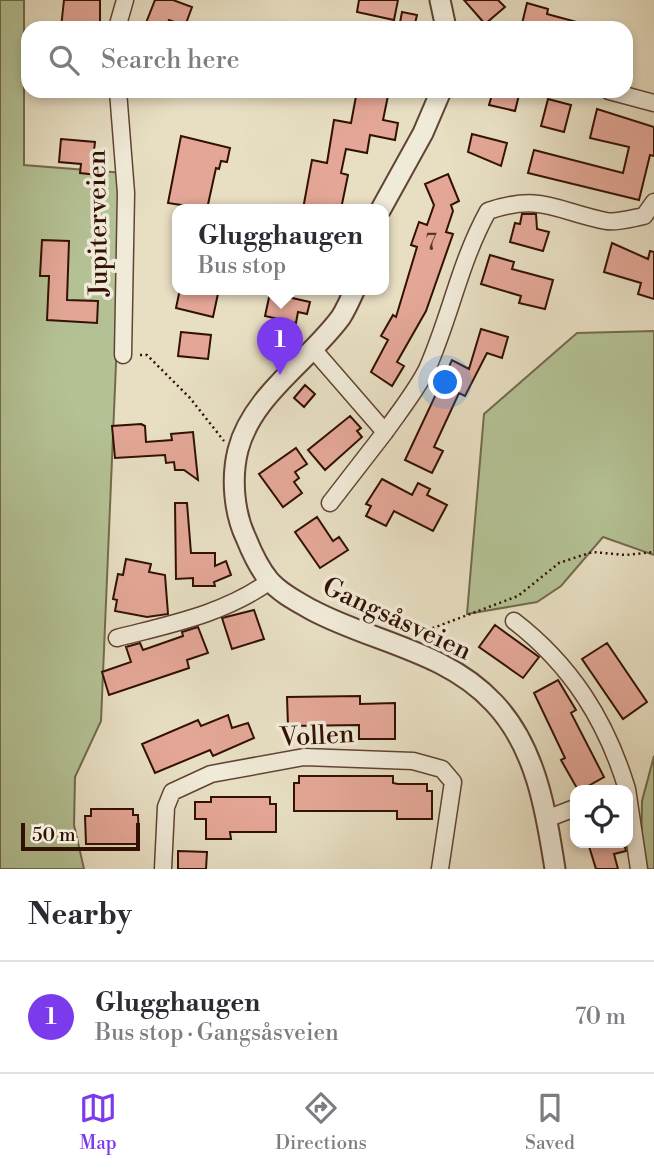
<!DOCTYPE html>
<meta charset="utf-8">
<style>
body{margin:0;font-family:"Libre Bodoni",serif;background:#f2f2f3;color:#2b2b33}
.controls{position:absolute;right:21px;bottom:21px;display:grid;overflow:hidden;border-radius:14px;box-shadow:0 4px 10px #0003}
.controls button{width:63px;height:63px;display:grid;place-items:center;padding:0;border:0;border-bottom:2px solid #e1e1e2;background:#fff;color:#2b2b33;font:35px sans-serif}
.scale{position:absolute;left:21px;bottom:18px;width:119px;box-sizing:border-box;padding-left:7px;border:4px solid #321103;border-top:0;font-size:19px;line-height:24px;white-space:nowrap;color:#321103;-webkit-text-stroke:5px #f0ead8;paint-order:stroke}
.you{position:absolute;left:446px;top:383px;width:24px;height:24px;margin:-18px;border:5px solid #fff;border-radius:50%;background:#1a73e8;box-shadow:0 0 0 10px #1a73e833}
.badge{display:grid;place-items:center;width:46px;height:46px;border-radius:50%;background:#7c3aed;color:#fff;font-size:23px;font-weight:700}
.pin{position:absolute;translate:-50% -58px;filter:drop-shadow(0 2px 4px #0008)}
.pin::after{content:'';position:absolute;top:37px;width:24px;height:21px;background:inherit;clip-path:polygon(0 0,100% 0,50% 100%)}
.popup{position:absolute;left:172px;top:204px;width:217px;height:91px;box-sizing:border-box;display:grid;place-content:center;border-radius:14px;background:#fff;filter:drop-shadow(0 2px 5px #0005);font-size:23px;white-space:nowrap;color:#7c7c81}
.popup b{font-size:26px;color:#2b2b33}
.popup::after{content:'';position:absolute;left:50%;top:100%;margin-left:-14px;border:14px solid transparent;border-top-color:#fff}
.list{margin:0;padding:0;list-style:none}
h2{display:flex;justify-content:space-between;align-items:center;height:91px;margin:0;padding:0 28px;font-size:30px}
h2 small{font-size:23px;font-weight:400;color:#7c7c81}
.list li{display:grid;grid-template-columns:46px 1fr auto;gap:21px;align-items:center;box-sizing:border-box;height:112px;padding:0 28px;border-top:2px solid #e1e1e2}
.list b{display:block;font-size:26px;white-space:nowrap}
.list p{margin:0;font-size:23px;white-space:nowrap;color:#7c7c81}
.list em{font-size:23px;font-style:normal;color:#7c7c81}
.icon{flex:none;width:38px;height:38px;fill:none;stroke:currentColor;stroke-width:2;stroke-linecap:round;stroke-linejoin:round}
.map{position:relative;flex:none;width:654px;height:869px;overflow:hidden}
.search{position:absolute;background:#fff;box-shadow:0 4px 10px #0003;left:21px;right:21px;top:21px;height:77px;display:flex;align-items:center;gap:18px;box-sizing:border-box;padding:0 24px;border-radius:21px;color:#7c7c81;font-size:26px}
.sheet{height:203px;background:#fff}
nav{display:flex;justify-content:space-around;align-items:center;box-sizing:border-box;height:98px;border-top:2px solid #e1e1e2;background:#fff;font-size:19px;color:#7c7c81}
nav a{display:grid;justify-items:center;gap:4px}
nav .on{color:#7c3aed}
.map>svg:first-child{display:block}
.green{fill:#b4c295;stroke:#736a4c;stroke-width:2}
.building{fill:#e4a797;stroke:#321103;stroke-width:2}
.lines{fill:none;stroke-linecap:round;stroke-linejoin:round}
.minor-casing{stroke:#604433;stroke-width:19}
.tertiary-casing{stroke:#604433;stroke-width:23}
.path{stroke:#321103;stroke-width:2.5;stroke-dasharray:2 3.5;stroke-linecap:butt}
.minor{stroke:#f0ead8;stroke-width:16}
.tertiary{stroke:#f0ead8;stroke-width:19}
.labels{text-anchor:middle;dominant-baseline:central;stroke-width:7;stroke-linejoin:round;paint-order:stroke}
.number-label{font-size:23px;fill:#5e3628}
.street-label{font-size:26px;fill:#321103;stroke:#f0ead8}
</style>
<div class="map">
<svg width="654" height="869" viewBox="0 0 654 869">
<rect width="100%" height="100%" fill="#e8dfc3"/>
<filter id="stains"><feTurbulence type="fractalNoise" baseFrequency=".00286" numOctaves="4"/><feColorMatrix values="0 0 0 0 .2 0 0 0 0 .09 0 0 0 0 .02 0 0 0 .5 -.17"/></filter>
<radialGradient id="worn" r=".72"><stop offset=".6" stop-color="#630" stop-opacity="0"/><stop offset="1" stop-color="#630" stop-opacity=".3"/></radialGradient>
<path class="green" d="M0,0H24V165L124,173L101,721L75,777L74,825L84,869H0Z
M654,331V555L603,537L561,586L537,602L467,614L484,414L577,333Z
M654,756V869H641L642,801Z"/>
<path class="building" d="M64,0H100V23H91V28H61Z
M155,0H173L192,7L185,26L169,20L166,28H144Z
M359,0H398L394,20L357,12Z
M464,0H498L505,7L485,24Z
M527,3L548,9L547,14L584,24L583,28H521Z
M402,12L417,15L414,28H399Z
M357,91H389L383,120L398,123L395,140L370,135L367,153L346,149L341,173L348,175L341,209H303L312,160L327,163L334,120L351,123Z
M493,91H520L515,111L489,105Z
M548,99L571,105L564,132L541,126Z
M597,109L654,127V156L650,155L639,200L528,173L534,150L623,173L629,147L590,138Z
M472,134L507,143L501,166L468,152Z
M181,136L230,148L227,162L221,161L219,169L216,168L207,209L168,203Z
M61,139L95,142L94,151L100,152L98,175L80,173L81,164L59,162Z
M448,174L459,201L451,205L453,211L446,232L453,234L426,311L397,362L404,366L392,386L371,372L388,340L381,336L393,315L396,317L417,247L411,245L419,222L427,225L434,205L425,184Z
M522,214H536L537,229L549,232L543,251L510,242L515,223L520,224Z
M42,240L69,241L67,300L98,301L97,323L47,320L49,276H40Z
M612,243L648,259L650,251L654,252V299L638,294L641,283L604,272Z
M490,255L514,262L512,269L553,280L545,309L519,303L521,296L481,284Z
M180,289H219L213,317L176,308Z
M270,293L310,302L307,314L298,312L296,323L265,316Z
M481,329L508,337L502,358L487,353L465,396L459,393L434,447L443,451L432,473L405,460L452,360L469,369Z
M181,332L211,335L208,359L178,356Z
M305,385L315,394L304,407L294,398Z
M350,416L361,428L357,431L362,437L325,470L308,450Z
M141,424L145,426L146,442L172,440L171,434L193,432L198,480L184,470H175L174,462L166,463L165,455L115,458L112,426Z
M296,448L307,464L295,472L299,478L294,482L302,493L283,507L259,474Z
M382,479L412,495L418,483L430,489L427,495L447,505L433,531L394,511L386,526L366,516L371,506L366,504Z
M175,503H187L191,553H215V566L226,561L231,575L214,582L215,586H193V578L176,579Z
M317,517L333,541L339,537L348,550L320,568L295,532Z
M126,559L151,564L149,572L165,575L168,614L147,617L115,611L117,600L113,599L118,574L123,575Z
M254,610L264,639L232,649L222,618Z
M495,625L539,657L523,678L479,647Z
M198,627L208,653L187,660L189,668L109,695L102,672L131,662L126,647L140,643L143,650L183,636L182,632Z
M607,643L647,702L623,719L582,659Z
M558,680L576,710L571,713L604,777L581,790H578L561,760L565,758L534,693Z
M360,696V704L395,703V739H359V725L288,726L287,697Z
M228,715L232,728L248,723L254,738L213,756L210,750L155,773L142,744L198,720L201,726Z
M299,776H393V783L398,784H427V791H432V819H397V811H294V783H299Z
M211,797H270V804H276V832H230L231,839H206V819H195V802H211Z
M91,809H133V815H138L139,844H86L85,816H91Z
M588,843H624L626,851L614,854L618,869H596Z
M178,851L207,852L206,869H178Z"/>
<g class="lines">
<g class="minor-casing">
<path id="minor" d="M117,28L125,0
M118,91L126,193L123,355
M609,91L654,103
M312,348L385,432C399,412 416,391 427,369C451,315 459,264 488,211C541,193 556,211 606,221C617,223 633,218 644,216L654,202
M330,503L385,432
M514,621C571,665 606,720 627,789L624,790
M117,638C171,624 224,614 270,581
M627,789L639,869
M546,819L575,808
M163,869L166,807L172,792L211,774L304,757L413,761L442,769L453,782L440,869"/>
</g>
<g class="tertiary-casing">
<path id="tertiary" d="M440,0L446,28
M381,209L423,133L441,91
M355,289C351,298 346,309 341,317C309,361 252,395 238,450C231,478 234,513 246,538C252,553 259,568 269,580C280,593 298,602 312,610C372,642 446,651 494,703C536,747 546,811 555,869"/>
</g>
<path class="path" d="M140,355H147L190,398L224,441
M429,639L433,628L518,596L559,563L580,556L593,552L626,555L654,552"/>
<use href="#minor" class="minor"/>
<use href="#tertiary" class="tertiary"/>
</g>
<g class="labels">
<g class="number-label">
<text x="431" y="243">7</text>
</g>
<g class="street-label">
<text transform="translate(98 223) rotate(-91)">Jupiterveien</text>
<text transform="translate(397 619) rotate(25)">Gangsåsveien</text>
<text transform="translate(317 736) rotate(-3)">Vollen</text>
</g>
</g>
<rect width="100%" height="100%" filter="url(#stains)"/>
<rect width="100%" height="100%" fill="url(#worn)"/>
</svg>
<div class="controls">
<button><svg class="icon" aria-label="locate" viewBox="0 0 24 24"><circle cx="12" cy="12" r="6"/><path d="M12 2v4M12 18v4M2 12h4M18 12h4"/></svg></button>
</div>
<div class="scale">50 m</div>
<div class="you"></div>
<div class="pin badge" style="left:280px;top:375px">1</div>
<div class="popup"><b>Glugghaugen</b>Bus stop</div>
<div class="search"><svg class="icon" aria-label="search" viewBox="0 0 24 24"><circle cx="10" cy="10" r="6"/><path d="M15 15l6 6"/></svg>Search here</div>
</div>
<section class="sheet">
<h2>Nearby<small></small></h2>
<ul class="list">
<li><span class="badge">1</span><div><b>Glugghaugen</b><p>Bus stop · Gangsåsveien</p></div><em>70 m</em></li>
</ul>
</section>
<nav>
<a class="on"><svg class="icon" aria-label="map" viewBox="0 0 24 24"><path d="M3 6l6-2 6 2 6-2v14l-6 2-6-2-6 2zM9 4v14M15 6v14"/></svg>Map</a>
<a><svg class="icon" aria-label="directions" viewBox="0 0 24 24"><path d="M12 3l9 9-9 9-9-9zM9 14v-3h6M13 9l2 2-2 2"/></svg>Directions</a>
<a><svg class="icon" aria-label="saved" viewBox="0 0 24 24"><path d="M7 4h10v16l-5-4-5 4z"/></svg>Saved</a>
</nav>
